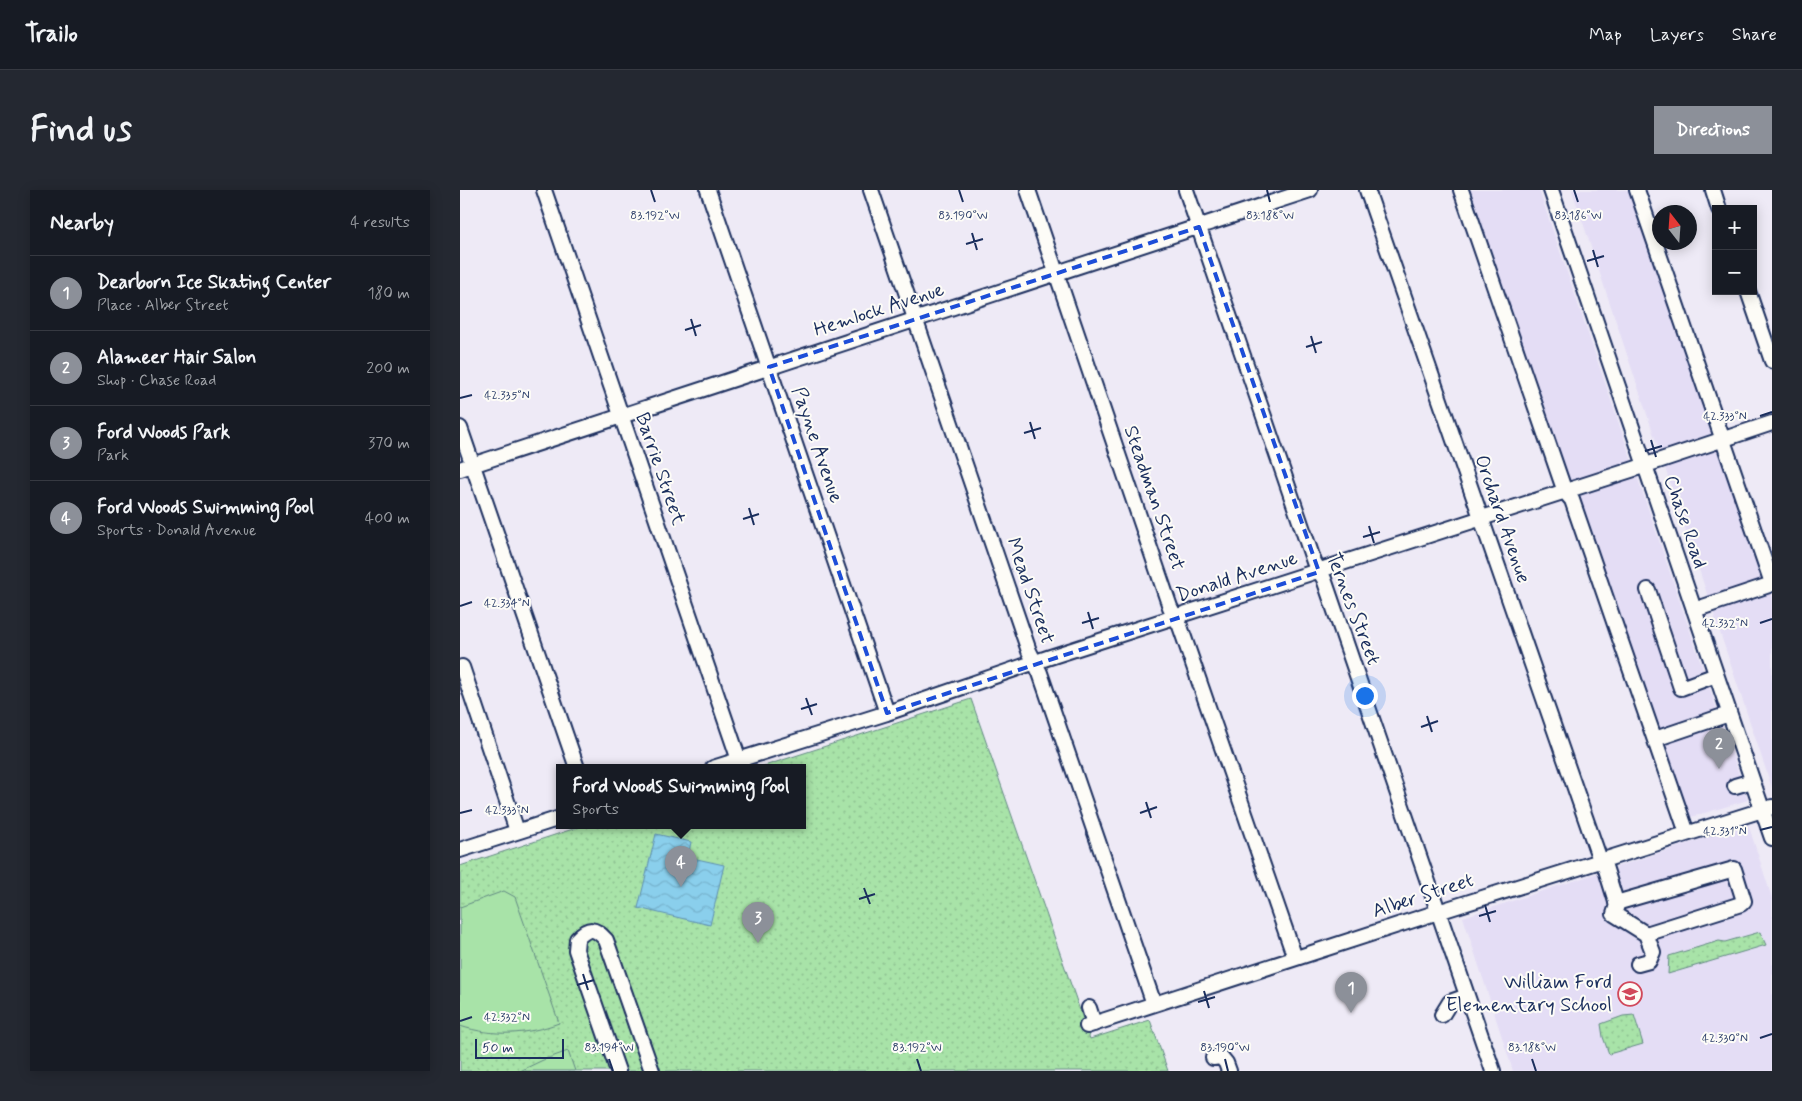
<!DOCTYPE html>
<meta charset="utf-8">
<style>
body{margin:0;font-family:Mynerve,sans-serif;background:#242831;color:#f1f3f6}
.controls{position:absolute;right:15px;top:15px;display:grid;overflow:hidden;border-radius:0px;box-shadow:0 2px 12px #0003}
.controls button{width:45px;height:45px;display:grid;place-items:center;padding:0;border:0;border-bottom:1px solid #363941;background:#171b24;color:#f1f3f6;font:25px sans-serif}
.compass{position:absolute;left:1192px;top:15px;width:45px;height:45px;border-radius:50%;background:#171b24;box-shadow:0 2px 12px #0003;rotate:343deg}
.scale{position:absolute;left:15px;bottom:12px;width:89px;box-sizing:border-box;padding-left:5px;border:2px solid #1b2f5e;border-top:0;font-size:14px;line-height:18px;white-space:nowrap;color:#1b2f5e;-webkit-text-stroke:4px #fdfcf7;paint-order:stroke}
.you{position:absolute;left:904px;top:505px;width:18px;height:18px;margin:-12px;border:4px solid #fff;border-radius:50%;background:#1a73e8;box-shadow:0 0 0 8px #1a73e833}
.badge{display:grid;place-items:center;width:32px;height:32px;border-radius:50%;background:#8c9099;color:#fff;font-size:16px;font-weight:700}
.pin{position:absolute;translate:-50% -41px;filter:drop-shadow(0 1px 2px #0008)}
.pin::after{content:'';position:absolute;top:26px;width:18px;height:15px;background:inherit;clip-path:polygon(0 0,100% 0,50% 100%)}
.popup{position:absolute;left:96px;top:574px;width:250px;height:65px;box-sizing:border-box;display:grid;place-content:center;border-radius:0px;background:#171b24;filter:drop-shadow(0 1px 4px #0005);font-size:16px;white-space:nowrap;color:#9ea1a6}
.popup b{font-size:19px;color:#f1f3f6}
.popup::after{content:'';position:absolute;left:50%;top:100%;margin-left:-10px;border:10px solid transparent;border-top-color:#171b24}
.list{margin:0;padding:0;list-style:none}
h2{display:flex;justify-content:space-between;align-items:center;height:65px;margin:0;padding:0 20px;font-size:21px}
h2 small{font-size:16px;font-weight:400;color:#9ea1a6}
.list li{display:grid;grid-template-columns:32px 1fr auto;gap:15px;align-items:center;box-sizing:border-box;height:75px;padding:0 20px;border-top:1px solid #363941}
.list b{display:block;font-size:19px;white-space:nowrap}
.list p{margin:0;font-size:16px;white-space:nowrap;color:#9ea1a6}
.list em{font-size:16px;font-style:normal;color:#9ea1a6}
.map{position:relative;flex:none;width:1312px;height:881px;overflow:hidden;border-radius:0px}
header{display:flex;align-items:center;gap:30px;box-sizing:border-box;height:70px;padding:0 25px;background:#171b24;border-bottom:1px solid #363941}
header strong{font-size:24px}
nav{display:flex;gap:28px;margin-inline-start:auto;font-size:18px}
.intro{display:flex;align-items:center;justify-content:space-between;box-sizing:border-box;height:120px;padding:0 30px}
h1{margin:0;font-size:35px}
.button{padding:12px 22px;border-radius:0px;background:#8c9099;color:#fff;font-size:18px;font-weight:700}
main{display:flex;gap:30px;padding:0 30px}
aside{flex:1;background:#171b24;border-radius:0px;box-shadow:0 2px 12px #0003}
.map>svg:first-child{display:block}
.built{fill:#e4ddf5}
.green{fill:url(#green-dots);stroke:#628983}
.pitch{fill:#a8e3a8;stroke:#628983}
.water{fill:url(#water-waves);stroke:#5e8fb3}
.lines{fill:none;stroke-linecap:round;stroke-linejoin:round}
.minor-casing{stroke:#1b2f5e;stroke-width:18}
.minor{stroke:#fdfcf7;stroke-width:14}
.marked{fill:none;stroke:#1d4ed8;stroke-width:4;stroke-dasharray:10 6;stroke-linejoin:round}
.ticks{fill:none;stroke:#1b2f5e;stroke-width:2}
.labels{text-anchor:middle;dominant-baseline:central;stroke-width:4;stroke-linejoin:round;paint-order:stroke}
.street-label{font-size:20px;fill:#1b2f5e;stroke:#fdfcf7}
.poi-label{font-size:20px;fill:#1b2f5e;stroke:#fdfcf7;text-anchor:end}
.ticks-label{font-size:12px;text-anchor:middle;fill:#1b2f5e;stroke:#fdfcf7;stroke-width:4;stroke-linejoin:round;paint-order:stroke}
</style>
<header>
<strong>Trailo</strong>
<nav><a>Map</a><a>Layers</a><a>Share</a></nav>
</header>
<div class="intro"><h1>Find us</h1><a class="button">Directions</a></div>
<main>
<aside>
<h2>Nearby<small>4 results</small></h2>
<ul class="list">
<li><span class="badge">1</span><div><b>Dearborn Ice Skating Center</b><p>Place · Alber Street</p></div><em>180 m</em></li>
<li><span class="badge">2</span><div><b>Alameer Hair Salon</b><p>Shop · Chase Road</p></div><em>200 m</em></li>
<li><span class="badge">3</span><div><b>Ford Woods Park</b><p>Park</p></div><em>370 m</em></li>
<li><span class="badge">4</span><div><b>Ford Woods Swimming Pool</b><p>Sports · Donald Avenue</p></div><em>400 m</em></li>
</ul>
</aside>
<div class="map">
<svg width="1312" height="881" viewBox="0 0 1312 881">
<defs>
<pattern id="green-dots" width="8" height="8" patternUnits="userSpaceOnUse" patternTransform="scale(1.25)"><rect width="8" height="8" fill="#a8e3a8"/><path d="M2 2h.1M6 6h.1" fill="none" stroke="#90c393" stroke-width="1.8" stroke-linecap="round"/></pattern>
<pattern id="water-waves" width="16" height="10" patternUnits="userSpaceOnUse" patternTransform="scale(1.25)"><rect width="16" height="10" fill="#8acfec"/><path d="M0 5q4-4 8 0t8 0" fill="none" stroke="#76b2cd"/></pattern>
</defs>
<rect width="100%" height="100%" fill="#eeeaf6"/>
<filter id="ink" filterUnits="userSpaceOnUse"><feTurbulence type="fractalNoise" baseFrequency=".02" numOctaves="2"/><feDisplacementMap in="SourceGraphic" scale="10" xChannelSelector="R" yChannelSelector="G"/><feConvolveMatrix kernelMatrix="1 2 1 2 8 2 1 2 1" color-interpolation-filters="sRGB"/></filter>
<g filter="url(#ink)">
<path class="built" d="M997,0H1079L1288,610L1218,631Z
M1112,0H1186L1199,41L1200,52L1204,53L1312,371V598Z
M1288,634L1312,708V881H1053L1003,727Z"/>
<path class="green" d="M511,509L630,849L690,830L708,881H0V676L122,636H342V578H298Z
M1300,742L1306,755L1208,784L1209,766L1259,751L1265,752Z
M1174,825L1183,854L1149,864L1143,847L1141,834L1163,826Z"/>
<path class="pitch" d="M44,701L55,707L99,833C66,845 34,847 0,836V717Z
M108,861L115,881H60L83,870Z"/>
<path class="water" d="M196,644L231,652L228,667L264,675L250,735L178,718Z"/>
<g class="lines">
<g class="minor-casing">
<path id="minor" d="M84,0L279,570
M248,0L427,523
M411,0L569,461L580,483L694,814
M568,0L710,417L720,436L835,768
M726,0L854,372L864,389L1033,881
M907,0L1140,670
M1001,0L1105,302L1112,310L1227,643
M1091,0L1312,648
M1177,0L1312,393
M1253,0L1259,19
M1288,101L1312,171
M0,238L117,578
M0,279L850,0
M1188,400L1221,498L1256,485
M1234,420L1312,394
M2,477L57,641
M1195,549L1269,524
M253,578L427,523L587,468L1171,280L1312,233
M1275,596L1292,591
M0,660L100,628
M1143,670L1157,715L1154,724L1186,744L1193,762L1189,771L1178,774
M1156,713L1274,679L1284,711L1281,714L1186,744
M629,818L634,834
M982,825L990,812L1007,806
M627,836L978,722L1312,617
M753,868L761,867L766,873L769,881
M158,881L116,760L117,749C128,737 135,737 146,750L192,881"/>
</g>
<use href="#minor" class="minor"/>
</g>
</g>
<path class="marked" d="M739,37L859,382L427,523L309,177Z"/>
<path class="ticks" d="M191,0L195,12M499,0L503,12M807,0L810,12M1114,0L1118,12M512,43L517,60M506,54L523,49M1133,60L1138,77M1127,71L1144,66M231,129L236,146M225,140L241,135M851,146L856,163M846,157L862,152M0,208L12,205M1300,226L1312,222M570,232L575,249M564,243L581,238M1191,250L1196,267M1185,261L1202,256M289,318L294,335M283,329L299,324M909,336L914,353M903,347L920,342M0,416L12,412M628,422L633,439M622,433L639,428M1300,433L1312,429M346,508L352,525M341,519L357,514M967,526L972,542M961,537L978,531M686,612L691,628M0,623L12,620M680,623L697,617M1300,640L1312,637M404,698L410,714M399,709L415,704M1025,715L1030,732M1019,726L1036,721M123,784L128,800M117,795L134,790M744,801L749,818M738,812L755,807M0,831L12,827M1300,848L1312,844M149,869L153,881M457,869L461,881M765,869L768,881M1072,869L1076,881"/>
<defs>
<g id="school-ring" transform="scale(1.25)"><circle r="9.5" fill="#fdfcf7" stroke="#d1495b" stroke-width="1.5"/><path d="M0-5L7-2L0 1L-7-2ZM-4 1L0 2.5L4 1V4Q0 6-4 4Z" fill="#d1495b"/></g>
</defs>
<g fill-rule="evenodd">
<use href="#school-ring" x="1170" y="804"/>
</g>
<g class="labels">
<g class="street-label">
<text transform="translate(419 120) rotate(-18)">Hemlock Avenue</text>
<text transform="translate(357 255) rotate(71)">Payne Avenue</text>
<text transform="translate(200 279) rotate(71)">Barrie Street</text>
<text transform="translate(694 308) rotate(71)">Steadman Street</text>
<text transform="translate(1042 329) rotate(71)">Orchard Avenue</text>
<text transform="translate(1225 332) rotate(71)">Chase Road</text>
<text transform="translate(777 387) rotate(-18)">Donald Avenue</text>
<text transform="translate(570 401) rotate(71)">Mead Street</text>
<text transform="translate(893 419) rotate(69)">Ternes Street</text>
<text transform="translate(963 706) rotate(-18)">Alber Street</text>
</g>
<g class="poi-label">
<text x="1152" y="792">William Ford<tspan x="1152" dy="23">Elementary School</tspan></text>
</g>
</g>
<g class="ticks-label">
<text x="195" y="29">83.192°W</text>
<text x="503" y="29">83.190°W</text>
<text x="810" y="29">83.188°W</text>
<text x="1118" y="29">83.186°W</text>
<text x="47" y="209">42.335°N</text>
<text x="1265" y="230">42.333°N</text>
<text x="47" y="417">42.334°N</text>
<text x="1265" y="437">42.332°N</text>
<text x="47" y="624">42.333°N</text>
<text x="1265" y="645">42.331°N</text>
<text x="47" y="831">42.332°N</text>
<text x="1265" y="852">42.330°N</text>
<text x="149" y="861">83.194°W</text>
<text x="457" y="861">83.192°W</text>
<text x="765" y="861">83.190°W</text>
<text x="1072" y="861">83.188°W</text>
</g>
</svg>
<div class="controls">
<button>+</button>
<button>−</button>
</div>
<svg class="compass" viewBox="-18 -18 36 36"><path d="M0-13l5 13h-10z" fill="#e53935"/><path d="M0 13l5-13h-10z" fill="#9ea1a6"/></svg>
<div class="scale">50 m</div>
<div class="you"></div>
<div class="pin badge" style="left:891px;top:823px">1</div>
<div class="pin badge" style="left:1259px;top:579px">2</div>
<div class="pin badge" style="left:298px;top:753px">3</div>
<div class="pin badge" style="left:221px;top:697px">4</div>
<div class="popup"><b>Ford Woods Swimming Pool</b>Sports</div>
</div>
</main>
